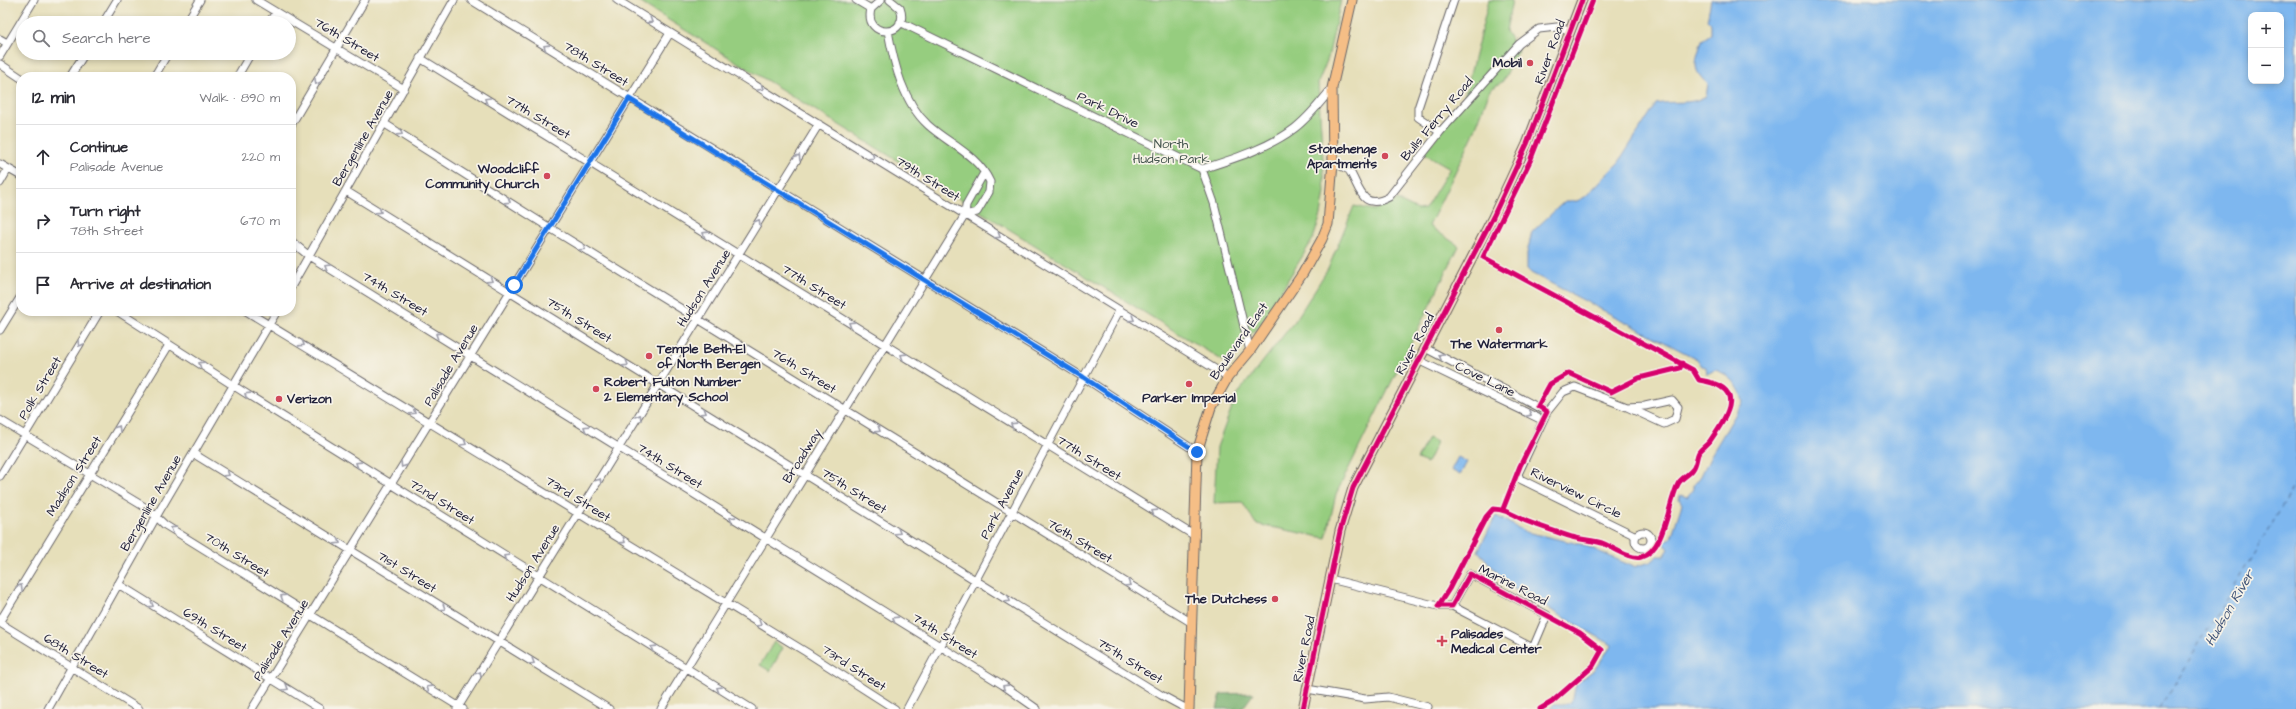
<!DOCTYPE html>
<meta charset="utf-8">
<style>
body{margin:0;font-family:"Architects Daughter",sans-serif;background:#f2f2f3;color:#2b2b33}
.controls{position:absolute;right:12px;top:12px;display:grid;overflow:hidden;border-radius:8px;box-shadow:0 2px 6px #0003}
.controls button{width:36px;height:36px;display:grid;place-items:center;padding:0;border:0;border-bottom:1px solid #e1e1e2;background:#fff;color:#2b2b33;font:20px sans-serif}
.stop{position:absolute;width:12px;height:12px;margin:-9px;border:3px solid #1a73e8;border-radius:50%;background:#fff}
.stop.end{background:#1a73e8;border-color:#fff;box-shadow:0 1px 4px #0008}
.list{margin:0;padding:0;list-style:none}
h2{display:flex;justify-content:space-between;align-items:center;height:52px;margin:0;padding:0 16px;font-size:17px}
h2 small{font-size:13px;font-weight:400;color:#7c7c81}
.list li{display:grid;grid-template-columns:26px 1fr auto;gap:12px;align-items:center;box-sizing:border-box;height:64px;padding:0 16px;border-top:1px solid #e1e1e2}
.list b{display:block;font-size:15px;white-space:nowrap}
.list p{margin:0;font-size:13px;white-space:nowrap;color:#7c7c81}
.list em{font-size:13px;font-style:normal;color:#7c7c81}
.icon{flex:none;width:22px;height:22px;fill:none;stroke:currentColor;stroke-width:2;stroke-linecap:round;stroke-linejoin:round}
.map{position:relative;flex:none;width:2296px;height:709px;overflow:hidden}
.search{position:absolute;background:#fff;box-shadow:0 2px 6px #0003;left:16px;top:16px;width:280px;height:44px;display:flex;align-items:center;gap:10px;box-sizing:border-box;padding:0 14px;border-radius:22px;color:#7c7c81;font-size:15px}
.panel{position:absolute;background:#fff;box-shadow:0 2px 6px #0003;left:16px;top:72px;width:280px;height:244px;border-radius:16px}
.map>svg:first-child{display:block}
.green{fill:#96cd7f;stroke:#5c785d}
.forest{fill:#78b06e;stroke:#4d6954}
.water{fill:#7eb7ef;stroke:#506c95;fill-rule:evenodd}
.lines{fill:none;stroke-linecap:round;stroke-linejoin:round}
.ferry{stroke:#42567a;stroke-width:1;stroke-dasharray:5 4;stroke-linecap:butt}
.minor-casing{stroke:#676467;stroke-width:9}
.major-casing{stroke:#676467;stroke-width:11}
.minor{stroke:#fff;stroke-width:7}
.major{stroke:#f5be86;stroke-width:9}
.cycleway-casing{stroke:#f7f3e8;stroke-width:8}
.cycleway{stroke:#d6006c;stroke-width:5}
.oneway{stroke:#9c9ca7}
.route{stroke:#1a73e8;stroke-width:5}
.poi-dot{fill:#d1495b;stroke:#f7f3e8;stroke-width:1.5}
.labels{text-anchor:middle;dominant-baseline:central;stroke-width:3.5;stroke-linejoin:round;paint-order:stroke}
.street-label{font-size:13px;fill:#22223b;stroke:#f7f3e8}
.poi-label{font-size:13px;font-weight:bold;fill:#22223b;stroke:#f7f3e8;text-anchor:end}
.park-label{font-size:13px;fill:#45554f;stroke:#f7f3e8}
.water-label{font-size:14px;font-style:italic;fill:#42567a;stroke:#f7f3e8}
</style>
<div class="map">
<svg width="2296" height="709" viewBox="0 0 2296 709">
<rect width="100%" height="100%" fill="#f7f3e8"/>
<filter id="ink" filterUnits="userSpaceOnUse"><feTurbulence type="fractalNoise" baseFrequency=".025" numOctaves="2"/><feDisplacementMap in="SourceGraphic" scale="8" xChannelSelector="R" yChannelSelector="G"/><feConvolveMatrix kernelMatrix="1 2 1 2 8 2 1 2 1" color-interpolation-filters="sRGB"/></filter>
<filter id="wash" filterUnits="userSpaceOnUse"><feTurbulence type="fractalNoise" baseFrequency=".012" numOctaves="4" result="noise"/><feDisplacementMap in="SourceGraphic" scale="16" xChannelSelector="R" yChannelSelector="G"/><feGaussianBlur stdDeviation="0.9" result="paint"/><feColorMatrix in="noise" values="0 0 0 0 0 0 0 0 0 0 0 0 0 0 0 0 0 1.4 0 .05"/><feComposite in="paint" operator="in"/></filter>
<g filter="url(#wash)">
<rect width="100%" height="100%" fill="#e6dfba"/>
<path class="green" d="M636,0H1341L1328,58L1318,83L1325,192L1321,215L1313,239L1262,322L1225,362Z
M1489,0H1512L1506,31L1518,51L1503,81L1490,90L1473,135L1429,226L1459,246L1336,494L1326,538L1256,524L1242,502L1214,503L1217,447L1236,396L1297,318L1328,269L1354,206L1374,210L1397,200L1417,210L1425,209L1450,168L1424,153L1463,102Z
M1428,438L1437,442L1427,463L1417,459Z
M774,642L783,648L770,671L760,665Z"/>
<path class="forest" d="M1254,693L1242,709H1217L1221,694Z"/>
<path class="water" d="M1711,0H2296V709H1550L1554,704H1568L1573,698L1576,684L1595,669L1612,645L1511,587L1478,551L1496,516L1526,532L1584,545L1634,567L1651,562L1658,556H1664L1669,549L1663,542L1671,538L1682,504L1679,499L1680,495L1687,497L1693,489V486L1701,476L1711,455L1743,402C1740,386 1730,374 1715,370L1707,374L1706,367L1702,366L1697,359L1531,273L1527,269V253L1532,232L1565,201H1577L1585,197L1619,162L1656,104C1674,100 1690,106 1706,96L1708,84C1690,69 1696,61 1702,40L1711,34V24L1707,20ZM2251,15H2281V81H2251Z
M1458,457L1467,462L1460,475L1451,470Z"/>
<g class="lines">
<path class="ferry" d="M2160,709L2296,484"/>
</g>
</g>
<g filter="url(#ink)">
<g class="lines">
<g class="minor-casing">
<path id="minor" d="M256,0L404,89
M471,0L1083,377L1197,452
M617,0L1228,377
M856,0L871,9
M881,0L871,9C863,39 911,38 900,8L890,0
M900,22L1202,169L1214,203L1250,351
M103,23L117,0
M186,23L200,0
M269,23L276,12
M888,31C894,64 903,102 928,125C949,144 978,155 990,182L989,192L977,212L965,215
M0,39L7,43
M0,56L34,0
M420,58L1195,536
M0,64L21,78
M70,77L85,53
M154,77L168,53
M237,77L251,53
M385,124L550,228L1192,623
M291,125L365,0
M1440,132L1418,117V108L1454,0
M1333,162L1349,170C1360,187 1361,212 1389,197L1440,132L1519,44L1539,29L1557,27L1570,30
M0,164L21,176
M1202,169C1233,159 1269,148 1295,128C1309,117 1321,102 1332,88
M0,183L8,169
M346,191L1161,695L1187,709
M291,241L309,256L1003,685L1037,709
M291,287L454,0
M117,311L242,391L752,709
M246,311L806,652L895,709
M0,330L21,296
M1425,348L1547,412
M1418,360L1542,420
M1672,400L1678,407L1675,419L1664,424L1627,407L1645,406Z
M1627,407L1575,387L1563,392L1547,412L1518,474L1520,479L1636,536
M0,420L148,509L165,525L463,709
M194,454L609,709
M0,476L100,311
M1635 540a8 8 0 1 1 16 0a8 8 0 1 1-16 0Z
M1330,579L1438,606H1452L1533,648L1547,615L1470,574L1452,606
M118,584L320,709
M0,621L169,345
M0,623L139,709
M1307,689L1365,699L1388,697L1428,707
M48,709L160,510L277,311
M252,709L670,33
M457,709L819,124
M661,709L965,215L966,205L984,173
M907,709L1119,311"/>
</g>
<g class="major-casing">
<path id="major" d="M1189,709L1197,452L1211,407L1228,377L1250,351L1303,273L1322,239L1328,224L1333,162L1332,88L1352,0
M1303,709L1340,531L1353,488L1493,217L1527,144L1582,0"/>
</g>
<use href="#minor" class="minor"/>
<use href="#major" class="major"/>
<g class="cycleway-casing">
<path id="cycleway" d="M1503,509L1520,466L1547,412L1538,406L1550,384L1569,373L1611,392L1639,378L1680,368L1682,363
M1438,606L1449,589L1486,517L1493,509C1506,509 1515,516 1526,521C1541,527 1557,532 1572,537C1582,540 1592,540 1602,543C1613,547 1630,560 1641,557C1665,551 1668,503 1678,484C1681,478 1689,475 1693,469C1697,464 1696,457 1699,452C1702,448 1707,445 1710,441C1729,413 1747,387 1699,380L1693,370L1483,257L1530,161L1593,0
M1438,606H1452L1470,574L1580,633L1602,650L1593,666L1552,702L1540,709
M1303,709L1340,531L1353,488L1493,217L1527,144L1582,0"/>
</g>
<use href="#cycleway" class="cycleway"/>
</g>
<defs><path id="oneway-chevron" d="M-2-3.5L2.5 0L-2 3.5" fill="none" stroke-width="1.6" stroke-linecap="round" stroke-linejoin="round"/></defs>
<g class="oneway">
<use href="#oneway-chevron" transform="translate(650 21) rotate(32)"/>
<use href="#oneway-chevron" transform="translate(546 47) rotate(-148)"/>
<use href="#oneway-chevron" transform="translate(317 82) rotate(121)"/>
<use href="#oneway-chevron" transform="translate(761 88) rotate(31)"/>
<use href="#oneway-chevron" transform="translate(487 100) rotate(-149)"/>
<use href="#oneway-chevron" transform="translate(400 133) rotate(32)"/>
<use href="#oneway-chevron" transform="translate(798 157) rotate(-58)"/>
<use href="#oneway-chevron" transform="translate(872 157) rotate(32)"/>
<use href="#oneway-chevron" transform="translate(508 201) rotate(32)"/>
<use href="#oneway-chevron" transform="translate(379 211) rotate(32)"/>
<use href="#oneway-chevron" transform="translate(758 222) rotate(-59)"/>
<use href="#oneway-chevron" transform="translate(705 234) rotate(-148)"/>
<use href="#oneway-chevron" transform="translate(998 236) rotate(32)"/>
<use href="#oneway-chevron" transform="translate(583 248) rotate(32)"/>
<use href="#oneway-chevron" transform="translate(327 267) rotate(-149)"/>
<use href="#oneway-chevron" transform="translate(490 280) rotate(32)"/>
<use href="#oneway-chevron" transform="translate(1132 319) rotate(32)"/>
<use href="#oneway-chevron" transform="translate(851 324) rotate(-148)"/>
<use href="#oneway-chevron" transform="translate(438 335) rotate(-147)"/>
<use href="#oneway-chevron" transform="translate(80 344) rotate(121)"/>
<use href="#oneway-chevron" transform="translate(302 344) rotate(32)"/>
<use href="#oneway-chevron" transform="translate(903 356) rotate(-148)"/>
<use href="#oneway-chevron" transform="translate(1441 356) rotate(-153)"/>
<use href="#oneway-chevron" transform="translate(201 364) rotate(-148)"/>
<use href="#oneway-chevron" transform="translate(626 364) rotate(32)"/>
<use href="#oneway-chevron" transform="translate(247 395) rotate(-148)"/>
<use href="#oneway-chevron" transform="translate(413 412) rotate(32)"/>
<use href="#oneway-chevron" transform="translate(704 412) rotate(32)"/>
<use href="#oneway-chevron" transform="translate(1529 414) rotate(26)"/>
<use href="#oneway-chevron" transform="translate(639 417) rotate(-59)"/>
<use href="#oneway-chevron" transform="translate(1013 425) rotate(-148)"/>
<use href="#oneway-chevron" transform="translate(118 428) rotate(-58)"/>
<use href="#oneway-chevron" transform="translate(586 428) rotate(-148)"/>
<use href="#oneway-chevron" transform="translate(878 430) rotate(32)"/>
<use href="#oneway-chevron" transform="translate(464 443) rotate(31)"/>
<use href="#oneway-chevron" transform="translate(358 464) rotate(-148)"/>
<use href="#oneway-chevron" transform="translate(403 465) rotate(123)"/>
<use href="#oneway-chevron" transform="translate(227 474) rotate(32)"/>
<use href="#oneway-chevron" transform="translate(599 481) rotate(-58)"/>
<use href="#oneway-chevron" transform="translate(1154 512) rotate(-148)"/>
<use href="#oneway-chevron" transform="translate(732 519) rotate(-148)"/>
<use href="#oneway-chevron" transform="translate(173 529) rotate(-148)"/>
<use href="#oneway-chevron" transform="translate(898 532) rotate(32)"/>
<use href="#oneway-chevron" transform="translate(623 541) rotate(33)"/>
<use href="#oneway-chevron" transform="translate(338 542) rotate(32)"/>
<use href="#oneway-chevron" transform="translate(506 557) rotate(-148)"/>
<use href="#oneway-chevron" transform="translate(1128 584) rotate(31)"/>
<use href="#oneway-chevron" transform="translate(20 587) rotate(-59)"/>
<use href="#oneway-chevron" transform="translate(283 597) rotate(-148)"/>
<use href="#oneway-chevron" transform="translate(1008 600) rotate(32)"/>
<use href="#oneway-chevron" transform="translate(151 605) rotate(32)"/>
<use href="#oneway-chevron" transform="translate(443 608) rotate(32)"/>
<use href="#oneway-chevron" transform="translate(895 619) rotate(-148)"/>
<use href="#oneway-chevron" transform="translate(759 624) rotate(31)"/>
<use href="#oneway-chevron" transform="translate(653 648) rotate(-148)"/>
<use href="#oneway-chevron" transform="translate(532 662) rotate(31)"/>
<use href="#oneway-chevron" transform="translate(479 674) rotate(-58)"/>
<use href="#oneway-chevron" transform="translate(1005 687) rotate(-148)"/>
<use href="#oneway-chevron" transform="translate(286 688) rotate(31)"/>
<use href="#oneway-chevron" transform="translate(429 688) rotate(-148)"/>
<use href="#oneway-chevron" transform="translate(719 689) rotate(-149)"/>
</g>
</g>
<g class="lines" filter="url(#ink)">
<path class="route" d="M514,285L629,99L1083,377L1197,452"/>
</g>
<g class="poi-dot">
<circle cx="1530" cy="63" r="4"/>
<circle cx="1385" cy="156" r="4"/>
<circle cx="547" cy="176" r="4"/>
<circle cx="1499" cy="330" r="4"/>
<circle cx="649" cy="356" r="4"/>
<circle cx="1189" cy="384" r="4"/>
<circle cx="596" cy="389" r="4"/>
<circle cx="279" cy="399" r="4"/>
<circle cx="1275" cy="599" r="4"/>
<path d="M1440 635h4v4h4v4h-4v4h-4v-4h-4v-4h4z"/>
</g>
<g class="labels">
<g class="street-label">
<text transform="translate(347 40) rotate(31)">76th Street</text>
<text transform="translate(1550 52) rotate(-70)">River Road</text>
<text transform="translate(596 64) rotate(32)">78th Street</text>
<text transform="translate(1108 110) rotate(26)">Park Drive</text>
<text transform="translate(538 117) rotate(31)">77th Street</text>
<text transform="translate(1437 119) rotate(-50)">Bulls Ferry Road</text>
<text transform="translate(363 138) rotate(-60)">Bergenline Avenue</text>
<text transform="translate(928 179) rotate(32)">79th Street</text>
<text transform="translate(814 287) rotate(32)">77th Street</text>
<text transform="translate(704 288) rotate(-58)">Hudson Avenue</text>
<text transform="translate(395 294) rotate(31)">74th Street</text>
<text transform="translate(579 320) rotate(32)">75th Street</text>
<text transform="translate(1239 341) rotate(-55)">Boulevard East</text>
<text transform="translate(1415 344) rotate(-62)">River Road</text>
<text transform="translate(451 365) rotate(-59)">Palisade Avenue</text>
<text transform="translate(804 371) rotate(32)">76th Street</text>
<text transform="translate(1485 379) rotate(26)">Cove Lane</text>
<text transform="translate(40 388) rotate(-59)">Polk Street</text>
<text transform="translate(802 456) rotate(-58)">Broadway</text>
<text transform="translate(1089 458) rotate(32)">77th Street</text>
<text transform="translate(670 466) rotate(32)">74th Street</text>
<text transform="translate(74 476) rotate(-58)">Madison Street</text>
<text transform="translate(854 491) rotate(32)">75th Street</text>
<text transform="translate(1576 493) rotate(26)">Riverview Circle</text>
<text transform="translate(578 499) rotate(32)">73rd Street</text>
<text transform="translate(442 502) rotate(32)">72nd Street</text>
<text transform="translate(151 503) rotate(-60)">Bergenline Avenue</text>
<text transform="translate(1002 504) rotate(-62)">Park Avenue</text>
<text transform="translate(1080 541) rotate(31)">76th Street</text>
<text transform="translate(237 555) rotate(32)">70th Street</text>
<text transform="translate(533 563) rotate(-58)">Hudson Avenue</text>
<text transform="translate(407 572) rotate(32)">71st Street</text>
<text transform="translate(1513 585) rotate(27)">Marine Road</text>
<text transform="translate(215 630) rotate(32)">69th Street</text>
<text transform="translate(945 636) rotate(32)">74th Street</text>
<text transform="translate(281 640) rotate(-58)">Palisade Avenue</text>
<text transform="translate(1304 649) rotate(-78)">River Road</text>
<text transform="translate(76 656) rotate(32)">68th Street</text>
<text transform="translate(1130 661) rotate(32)">75th Street</text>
<text transform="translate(854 668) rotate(33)">73rd Street</text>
</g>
<g class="poi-label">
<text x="1522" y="63">Mobil</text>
<text x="1377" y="149">Stonehenge<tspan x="1377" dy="15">Apartments</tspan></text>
<text x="539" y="169">Woodcliff<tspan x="539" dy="15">Community Church</tspan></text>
<text x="1499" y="344" text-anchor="middle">The Watermark</text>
<text x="657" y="349" text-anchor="start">Temple Beth-El<tspan x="657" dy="15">of North Bergen</tspan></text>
<text x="604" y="382" text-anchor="start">Robert Fulton Number<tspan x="604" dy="15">2 Elementary School</tspan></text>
<text x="1189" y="398" text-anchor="middle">Parker Imperial</text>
<text x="287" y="399" text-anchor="start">Verizon</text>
<text x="1267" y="599">The Dutchess</text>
<text x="1451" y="634" text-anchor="start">Palisades<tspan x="1451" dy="15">Medical Center</tspan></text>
</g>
<g class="park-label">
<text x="1171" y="144">North<tspan x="1171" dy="15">Hudson Park</tspan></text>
</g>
<g class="water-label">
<text transform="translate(2230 608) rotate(-60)">Hudson River</text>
</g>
</g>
</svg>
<div class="controls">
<button>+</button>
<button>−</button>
</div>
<div class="stop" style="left:514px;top:285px"></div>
<div class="stop end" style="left:1197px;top:452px"></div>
<div class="search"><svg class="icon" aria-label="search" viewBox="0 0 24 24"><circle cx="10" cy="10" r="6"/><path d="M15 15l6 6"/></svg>Search here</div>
<section class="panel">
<h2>12 min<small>Walk · 890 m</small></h2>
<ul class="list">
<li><svg class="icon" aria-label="ahead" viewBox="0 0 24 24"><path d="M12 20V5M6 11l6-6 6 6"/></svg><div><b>Continue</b><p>Palisade Avenue</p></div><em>220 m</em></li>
<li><svg class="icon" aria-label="right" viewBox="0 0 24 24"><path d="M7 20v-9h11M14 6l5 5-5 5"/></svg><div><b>Turn right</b><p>78th Street</p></div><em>670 m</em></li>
<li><svg class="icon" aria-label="arrive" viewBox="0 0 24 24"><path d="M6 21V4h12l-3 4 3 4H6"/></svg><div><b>Arrive at destination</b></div></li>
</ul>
</section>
</div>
